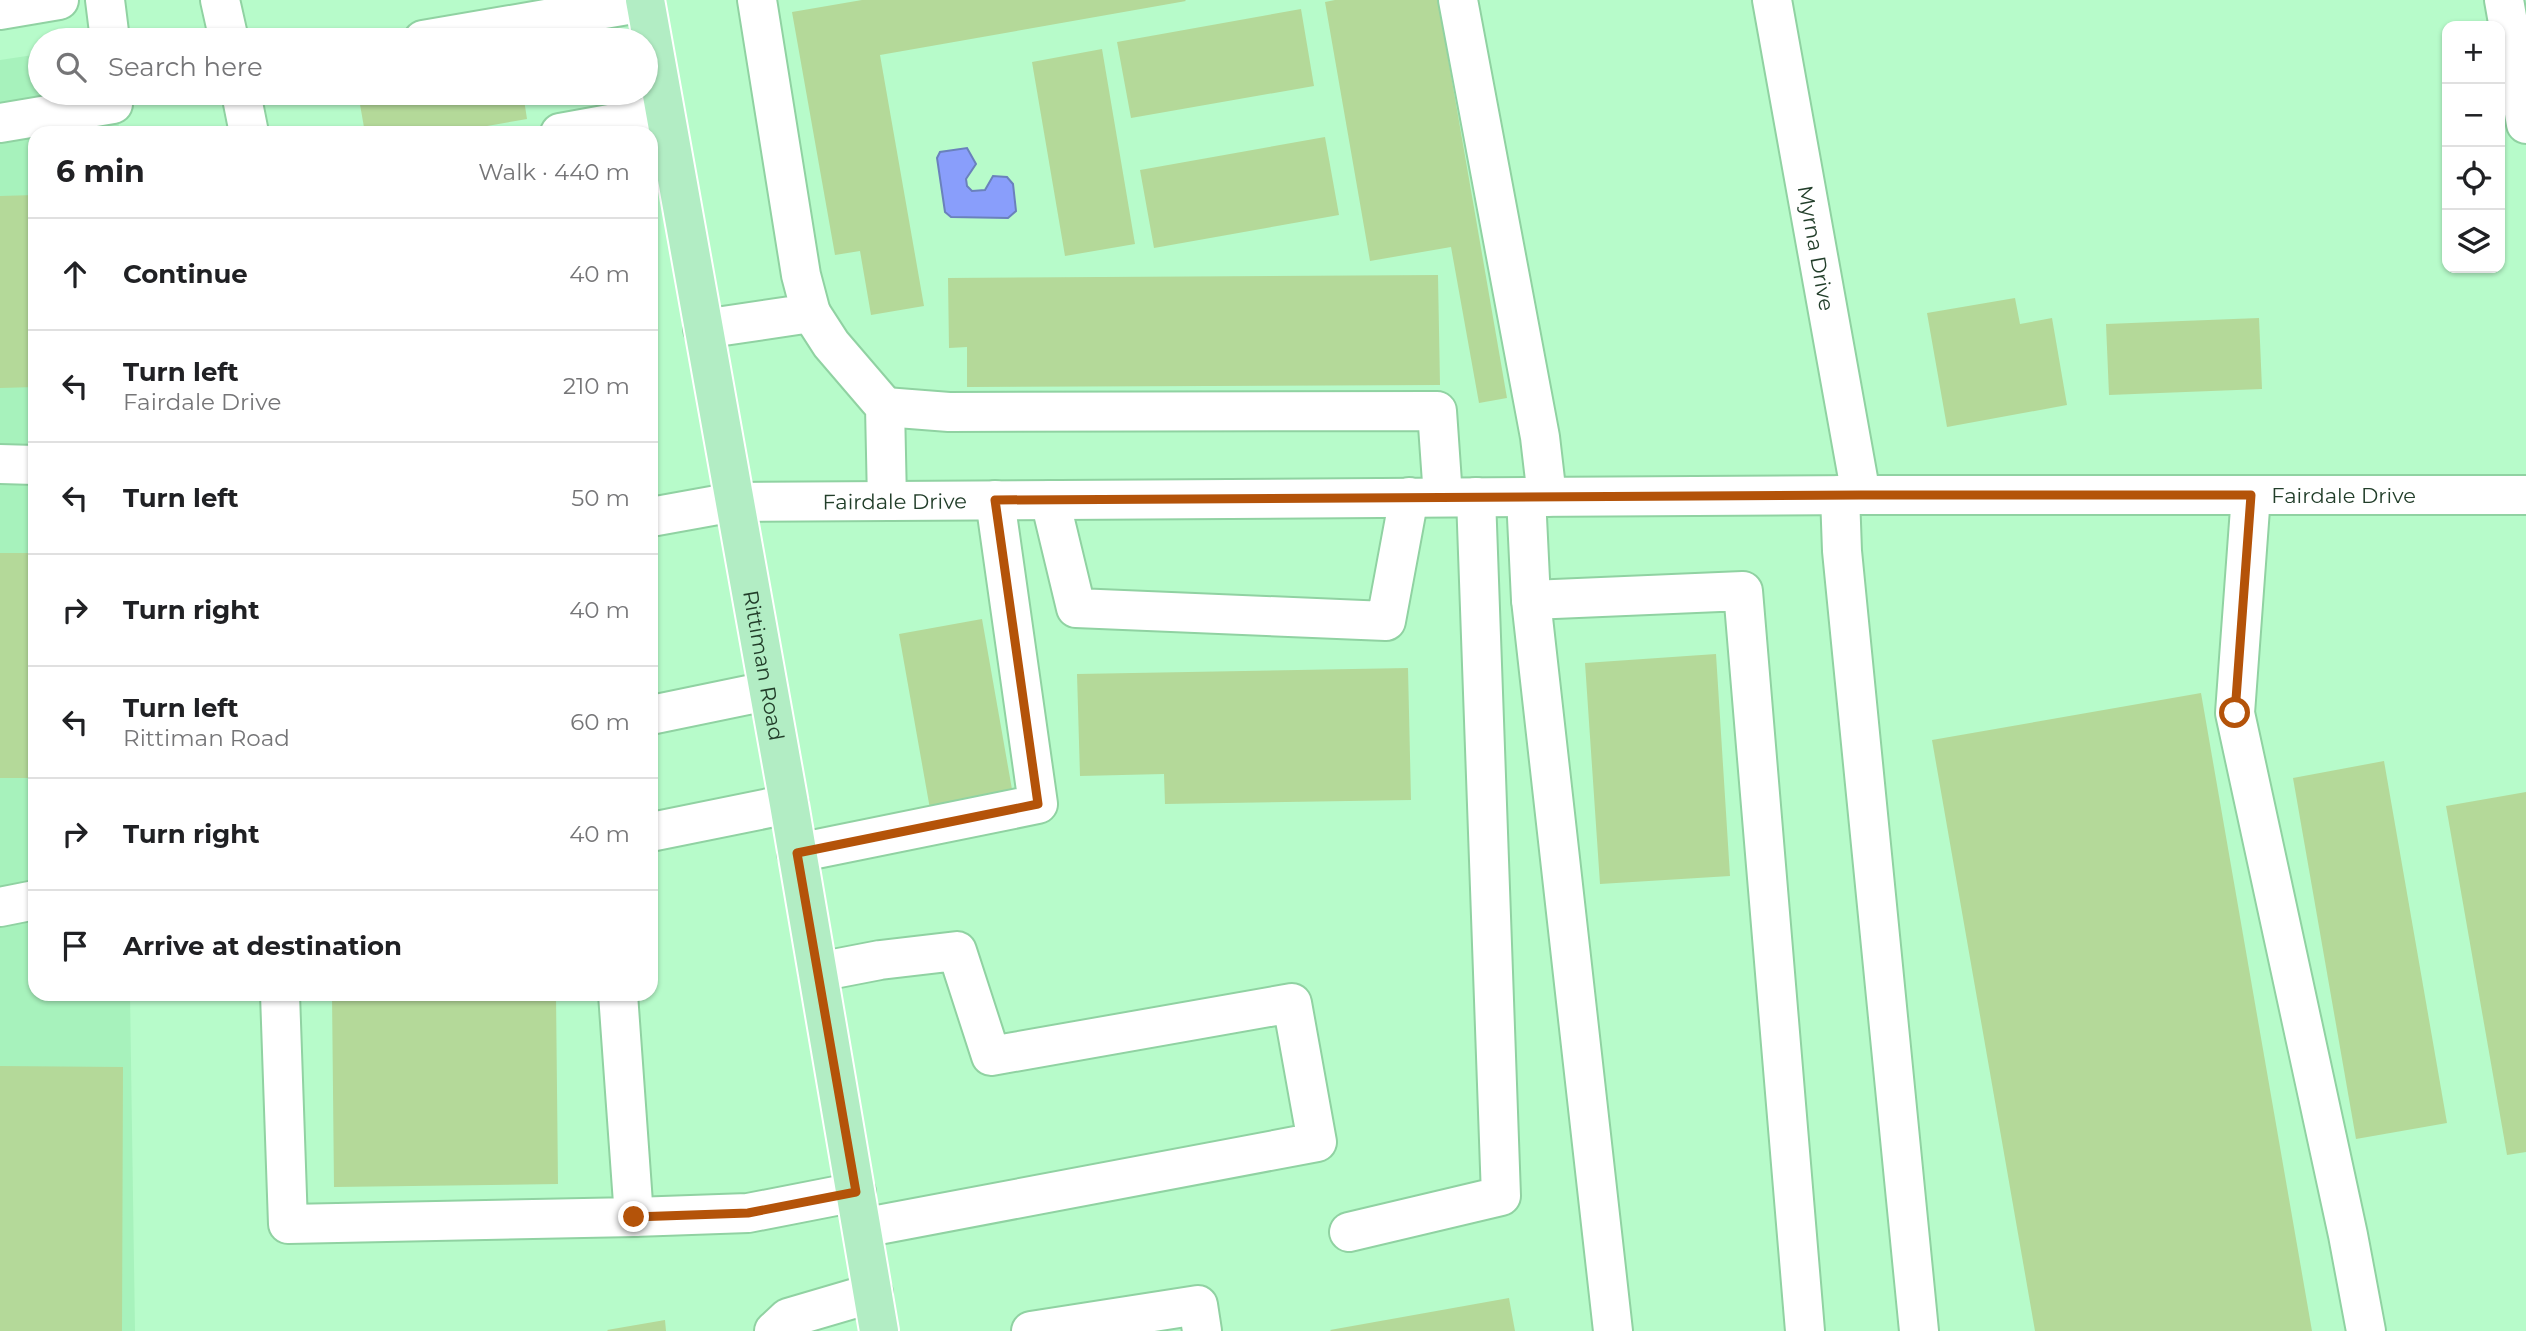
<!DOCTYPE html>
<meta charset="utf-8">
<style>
body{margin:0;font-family:Montserrat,sans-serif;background:#f2f2f2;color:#202124}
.controls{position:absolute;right:21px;top:21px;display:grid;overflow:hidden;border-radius:14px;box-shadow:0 2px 5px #0004}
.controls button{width:63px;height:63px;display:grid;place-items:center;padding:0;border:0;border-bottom:2px solid #e0e0e0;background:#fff;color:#202124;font:35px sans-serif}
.stop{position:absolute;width:21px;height:21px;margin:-16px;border:5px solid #b45309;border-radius:50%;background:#fff}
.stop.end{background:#b45309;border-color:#fff;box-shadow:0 2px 7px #0008}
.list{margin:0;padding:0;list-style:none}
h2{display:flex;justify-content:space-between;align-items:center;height:91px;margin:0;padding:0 28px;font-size:30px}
h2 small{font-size:23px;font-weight:400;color:#757577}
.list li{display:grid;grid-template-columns:46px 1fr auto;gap:21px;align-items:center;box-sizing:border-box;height:112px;padding:0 28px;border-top:2px solid #e0e0e0}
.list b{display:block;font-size:26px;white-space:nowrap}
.list p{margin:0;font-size:23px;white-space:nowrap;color:#757577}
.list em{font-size:23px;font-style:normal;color:#757577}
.icon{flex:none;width:38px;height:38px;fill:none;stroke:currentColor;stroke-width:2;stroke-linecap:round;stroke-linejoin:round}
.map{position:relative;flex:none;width:2526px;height:1331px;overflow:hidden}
.search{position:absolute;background:#fff;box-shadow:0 2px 5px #0004;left:28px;top:28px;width:630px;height:77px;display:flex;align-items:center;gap:18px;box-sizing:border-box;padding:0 24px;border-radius:38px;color:#757577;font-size:26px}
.panel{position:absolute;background:#fff;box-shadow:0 2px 5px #0004;left:28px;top:126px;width:630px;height:875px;border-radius:21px}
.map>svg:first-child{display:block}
.built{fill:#a7f2bc}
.water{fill:#899efb;stroke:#6a81bc;stroke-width:2}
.building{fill:#b4d999}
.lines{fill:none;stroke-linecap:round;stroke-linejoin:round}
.minor-casing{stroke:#90d2a2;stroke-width:42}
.major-casing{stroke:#fff;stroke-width:42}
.minor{stroke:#fff;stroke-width:38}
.major{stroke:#b2edc4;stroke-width:38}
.route{stroke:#b45309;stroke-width:9}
.labels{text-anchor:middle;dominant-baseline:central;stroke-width:6;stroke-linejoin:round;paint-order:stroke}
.street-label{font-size:21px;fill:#223e2a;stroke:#e3fde9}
</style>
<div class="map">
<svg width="2526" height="1331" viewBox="0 0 2526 1331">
<rect width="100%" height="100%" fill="#b7fbca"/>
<path class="built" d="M40,54V93H118L119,133H35V994H130L135,1331H0V60Z"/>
<path class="water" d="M967,148L976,164L966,179L967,186L972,191L985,190L993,176L1007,177L1013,184L1016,211L1008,218L951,217L945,212L937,158L940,152Z"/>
<path class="building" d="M862,0H1185L1186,1L880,55L924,306L871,315L860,251L835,255L792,12Z
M1335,0H1438L1507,398L1479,403L1451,247L1370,261L1325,2Z
M1301,9L1314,86L1131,118L1117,42Z
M1102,49L1135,244L1065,256L1032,62Z
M358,93H523L527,119L447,133H365Z
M1325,137L1339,215L1154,248L1140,170Z
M35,195V387L0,388V196Z
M1438,275L1440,385L967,387V347L949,348L948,278Z
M2015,298L2020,324L2052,318L2067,405L1947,427L1927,313Z
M2259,318L2262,389L2109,395L2106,324Z
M0,553H35V778H0Z
M982,619L1013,795L930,809L899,634Z
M1716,654L1730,876L1600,884L1585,663Z
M1408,668L1411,800L1165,804L1164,774L1080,776L1077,674Z
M2201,693L2312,1331H2035L1932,740Z
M2384,761L2447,1123L2356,1139L2293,778Z
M2526,792V1152L2507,1155L2446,806Z
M332,994H556L558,1184L334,1187Z
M0,1066L123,1067L122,1331H0Z
M1509,1298L1515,1331H1331L1330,1330Z
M665,1320L666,1331H608L607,1330Z"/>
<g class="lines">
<g class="minor-casing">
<g id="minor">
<path d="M105,0L110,40"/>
<path d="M220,0L229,40"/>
<path d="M1458,0L1540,437L1547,497"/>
<path id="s1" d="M1772,0L1861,495"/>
<path d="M2504,0L2526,124"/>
<path d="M0,10L59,0"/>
<path d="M423,40L645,2"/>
<path d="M241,93L249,133"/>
<path d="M0,123L113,104"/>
<path d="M560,133L665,114"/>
<path d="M811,313L831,344L885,407L887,501"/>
<path d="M703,329L811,313L801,275L757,0"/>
<path d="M885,407L949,412L1437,411L1443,497"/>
<path d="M0,464L35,465"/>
<path d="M1840,495L1842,551L1919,1331"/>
<path d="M2251,495L2235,713L2348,1235L2366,1331"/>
<path d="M1526,497L1531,600L1613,1331"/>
<path d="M1050,500L1076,608L1386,621L1409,497"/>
<path id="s2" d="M651,517L734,502L1861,495H2526"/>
<path d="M1531,600L1743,591L1805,1331"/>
<path d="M651,715L767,691"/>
<path d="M651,832L789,804"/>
<path d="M797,853L1038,804L995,500"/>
<path d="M0,907L35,900"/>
<path d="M818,972L880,960L957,951L991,1056L1292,1003L1317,1142L862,1228"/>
<path d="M280,994L288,1224L634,1217L618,994"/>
<path d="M634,1217L748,1213L856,1192"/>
<path d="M1349,1232L1501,1196L1476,497"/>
<path d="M774,1331L788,1318L873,1293"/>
<path d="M1031,1331L1198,1305L1202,1331"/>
</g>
</g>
<g class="major-casing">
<g id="major">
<path id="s3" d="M645,0L789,804L879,1331"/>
</g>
</g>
<use href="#minor" class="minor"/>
<use href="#major" class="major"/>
</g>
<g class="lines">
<path class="route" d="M634,1217L748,1213L856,1192L797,853L1038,804L995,500L1861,495H2251L2235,713"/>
</g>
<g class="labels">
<g class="street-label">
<text stroke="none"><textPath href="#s1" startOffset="252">Myrna Drive</textPath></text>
<text stroke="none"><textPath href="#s2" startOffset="1694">Fairdale Drive</textPath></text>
<text stroke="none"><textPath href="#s2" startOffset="245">Fairdale Drive</textPath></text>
<text stroke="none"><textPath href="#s3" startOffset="676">Rittiman Road</textPath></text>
</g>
</g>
</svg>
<div class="controls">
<button>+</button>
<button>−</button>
<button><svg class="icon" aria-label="locate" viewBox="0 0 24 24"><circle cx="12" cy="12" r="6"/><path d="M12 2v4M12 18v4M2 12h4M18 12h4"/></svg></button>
<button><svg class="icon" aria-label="layers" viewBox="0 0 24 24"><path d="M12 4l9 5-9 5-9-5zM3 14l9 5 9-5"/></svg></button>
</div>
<div class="stop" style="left:2235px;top:713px"></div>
<div class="stop end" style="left:634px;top:1217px"></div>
<div class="search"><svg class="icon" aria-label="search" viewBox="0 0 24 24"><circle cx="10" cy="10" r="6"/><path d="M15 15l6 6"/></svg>Search here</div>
<section class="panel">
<h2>6 min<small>Walk · 440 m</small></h2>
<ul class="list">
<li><svg class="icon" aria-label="ahead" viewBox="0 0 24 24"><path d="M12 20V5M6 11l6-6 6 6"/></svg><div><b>Continue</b></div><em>40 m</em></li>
<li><svg class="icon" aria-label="left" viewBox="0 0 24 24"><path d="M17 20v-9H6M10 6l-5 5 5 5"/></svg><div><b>Turn left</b><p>Fairdale Drive</p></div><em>210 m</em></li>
<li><svg class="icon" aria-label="left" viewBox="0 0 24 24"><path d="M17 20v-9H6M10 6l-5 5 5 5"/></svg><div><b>Turn left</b></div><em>50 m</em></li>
<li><svg class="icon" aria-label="right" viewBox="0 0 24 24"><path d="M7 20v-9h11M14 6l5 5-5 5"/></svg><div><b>Turn right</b></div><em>40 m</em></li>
<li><svg class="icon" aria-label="left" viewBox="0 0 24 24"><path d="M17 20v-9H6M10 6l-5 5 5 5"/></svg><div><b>Turn left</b><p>Rittiman Road</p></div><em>60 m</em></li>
<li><svg class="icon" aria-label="right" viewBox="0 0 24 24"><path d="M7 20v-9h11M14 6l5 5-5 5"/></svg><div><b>Turn right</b></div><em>40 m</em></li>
<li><svg class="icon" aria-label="arrive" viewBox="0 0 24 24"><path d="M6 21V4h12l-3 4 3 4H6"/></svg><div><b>Arrive at destination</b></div></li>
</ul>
</section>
</div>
